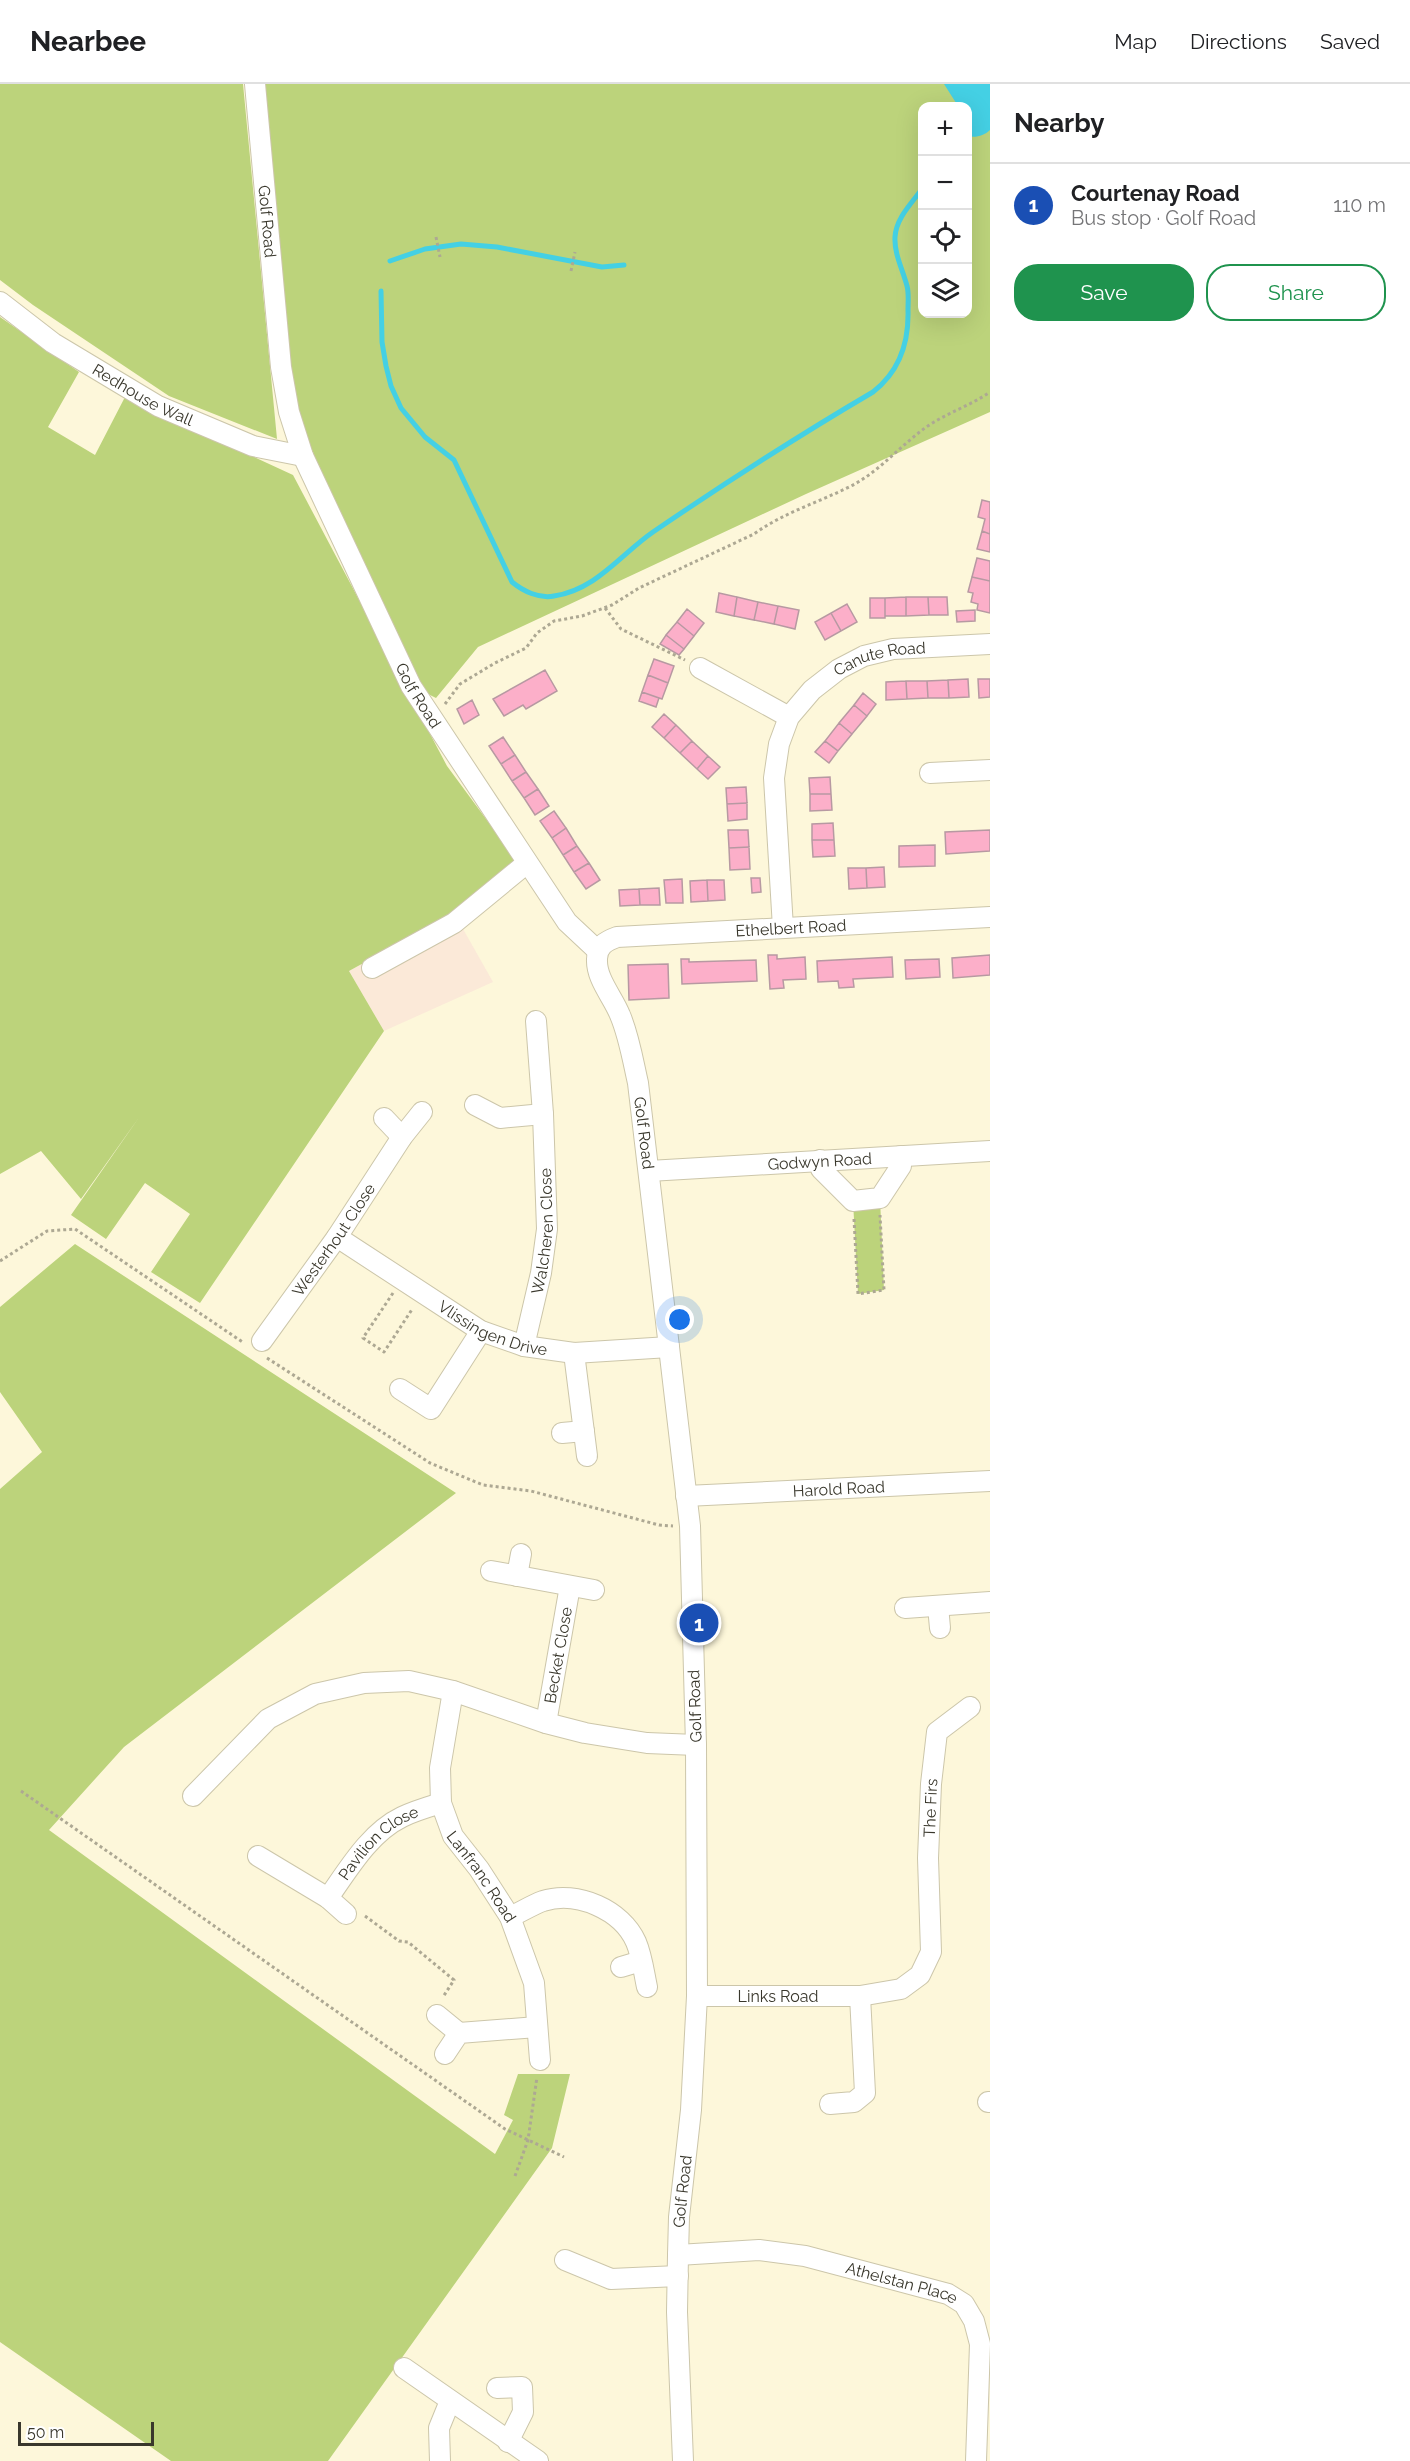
<!DOCTYPE html>
<meta charset="utf-8">
<style>
body{margin:0;font-family:Raleway,sans-serif;background:#f2f2f2;color:#202124}
.controls{position:absolute;right:18px;top:18px;display:grid;overflow:hidden;border-radius:12px;box-shadow:0 6px 24px #0002}
.controls button{width:54px;height:54px;display:grid;place-items:center;padding:0;border:0;border-bottom:2px solid #e0e0e0;background:#fff;color:#202124;font:30px sans-serif}
.scale{position:absolute;left:18px;bottom:15px;width:136px;box-sizing:border-box;padding-left:6px;border:3px solid #39372c;border-top:0;font-size:16px;line-height:21px;white-space:nowrap;color:#39372c;-webkit-text-stroke:4px #fff;paint-order:stroke}
.you{position:absolute;left:680px;top:1236px;width:21px;height:21px;margin:-15px;border:4px solid #fff;border-radius:50%;background:#1a73e8;box-shadow:0 0 0 9px #1a73e833}
.badge{display:grid;place-items:center;width:39px;height:39px;border-radius:50%;background:#1f934e;color:#fff;font-size:20px;font-weight:700}
.pin{position:absolute;translate:-50% -50%;border:3px solid #fff;box-shadow:0 2px 6px #0006}
.list{margin:0;padding:0;list-style:none}
h2{display:flex;justify-content:space-between;align-items:center;height:78px;margin:0;padding:0 24px;font-size:26px}
h2 small{font-size:20px;font-weight:400;color:#757577}
.list li{display:grid;grid-template-columns:39px 1fr auto;gap:18px;align-items:center;box-sizing:border-box;height:84px;padding:0 24px;border-top:2px solid #e0e0e0}
.list b{display:block;font-size:22px;white-space:nowrap}
.list p{margin:0;font-size:20px;white-space:nowrap;color:#757577}
.list em{font-size:20px;font-style:normal;color:#757577}
.actions{display:flex;gap:12px;padding:18px 24px}
.actions a{flex:1;padding:14px 0;border:2px solid #1f934e;border-radius:24px;text-align:center;font-size:21px;color:#1f934e}
.actions .main{background:#1f934e;color:#fff}
.icon{flex:none;width:33px;height:33px;fill:none;stroke:currentColor;stroke-width:2;stroke-linecap:round;stroke-linejoin:round}
.map{position:relative;flex:none;width:990px;height:2377px;overflow:hidden}
header{display:flex;align-items:center;gap:36px;box-sizing:border-box;height:84px;padding:0 30px;background:#fff;border-bottom:2px solid #e0e0e0}
header strong{font-size:28px}
nav{display:flex;gap:33px;margin-inline-start:auto;font-size:21px}
main{display:flex}
aside{flex:1;background:#fff}
.map>svg:first-child{display:block}
.industrial{fill:#fbe9d8}
.green{fill:#bcd37b;fill-rule:evenodd}
.water{fill:#44d0e4}
.lines{fill:none;stroke-linecap:round;stroke-linejoin:round}
.stream{stroke:#44d0e4;stroke-width:5}
.building{fill:#fcafc9;stroke:#b799a2;stroke-width:1.5}
.minor-casing{stroke:#ccc6aa;stroke-width:22}
.path{stroke:#ada893;stroke-width:3;stroke-dasharray:3 3;stroke-linecap:butt}
.minor{stroke:#fff;stroke-width:20}
.labels{text-anchor:middle;dominant-baseline:central;stroke-width:5;stroke-linejoin:round;paint-order:stroke}
.street-label{font-size:16px;fill:#39372c;stroke:#fff}
</style>
<header>
<strong>Nearbee</strong>
<nav><a>Map</a><a>Directions</a><a>Saved</a></nav>
</header>
<main>
<div class="map">
<svg width="990" height="2377" viewBox="0 0 990 2377">
<rect width="100%" height="100%" fill="#fdf7da"/>
<path class="industrial" d="M454,829L493,898L384,947L349,887Z"/>
<path class="green" d="M0,0H243L277,355L169,312L33,221L0,196Z
M259,0H990V328L806,410L478,563L436,614L426,609L375,515L292,323ZM922,22H968V230H922Z
M0,233L79,288L48,343L95,371L125,313L293,391L447,682L517,777L454,829L349,887L384,947L200,1219L151,1188L190,1130L145,1099L106,1155L71,1131L140,1032L81,1115L41,1067L0,1090Z
M880,1114L884,1206L858,1210L853,1117Z
M75,1160L456,1409L124,1663L49,1746L495,2070L513,2036L504,2031L518,1990H570L552,2064L328,2377H171L0,2258V1405L42,1368L0,1308V1223Z"/>
<path class="water" d="M944,0H990V46C984,52 975,54 968,52V22H958Z"/>
<g class="lines">
<path class="stream" d="M390,177L425,165L461,160L497,163L602,183L624,181
M381,207L382,258L386,282L391,302L401,324L425,353L454,376L512,498C523,507 539,515 554,512C596,506 621,470 653,448C725,399 798,352 873,308C900,287 909,259 908,226C908,218 909,209 907,202C903,186 894,170 895,153C896,134 912,119 922,105"/>
</g>
<path class="building" d="M982,416L990,418V450L982,447L985,435L978,433Z
M982,447L990,450V468L977,465Z
M977,474L990,477V497L972,493Z
M972,493L990,497V529L977,526L978,520L971,518L973,509L968,508Z
M719,509L737,513L734,532L716,528Z
M737,513L758,518L754,536L734,532Z
M906,513H928L929,531L906,532Z
M906,513V532H885V514Z
M928,513H947L948,531H929Z
M870,514H885V534H870Z
M758,518L778,522L774,540L754,536Z
M847,520L857,538L841,547L831,529Z
M778,522L799,526L795,545L774,540Z
M687,525L704,539L694,552L677,538Z
M975,526V537L957,538L956,527Z
M831,529L841,547L825,556L815,538Z
M677,538L694,552L684,565L666,551Z
M666,551L684,565L679,571L660,560Z
M654,575L674,582L668,599L648,591Z
M545,586L557,607L526,625L523,621L504,632L493,615Z
M648,591L668,599L662,615L642,608Z
M968,595L969,613L949,614L948,596Z
M978,595H990V613L979,614Z
M948,596L949,614H928L927,597Z
M906,597H927L928,614L907,615Z
M906,597L907,615L886,616V598Z
M642,608L659,614L656,623L639,617Z
M863,609L876,620L867,632L854,621Z
M472,616L479,631L464,640L457,625Z
M854,621L867,632L852,650L839,639Z
M664,630L676,641L664,654L652,643Z
M839,639L852,650L838,667L825,657Z
M676,641L692,657L680,669L664,654Z
M503,653L515,671L501,680L489,662Z
M692,657L708,672L697,685L680,669Z
M825,657L838,667L829,679L815,668Z
M515,671L526,688L512,697L501,680Z
M708,672L720,683L708,695L697,685Z
M526,688L538,705L524,714L512,697Z
M830,693L831,710H810L809,694Z
M746,703L747,719L727,720L726,704Z
M538,705L549,722L535,731L524,714Z
M810,710H831L832,726L810,727Z
M747,719V735L728,737L727,720Z
M554,727L566,744L552,754L540,737Z
M833,739L834,756H812V740Z
M566,744L577,762L563,771L552,754Z
M728,746H748L749,763L729,764Z
M990,746V767L946,770L945,748Z
M812,756H834L835,772L813,773Z
M935,761V782L899,783V762Z
M577,762L589,779L574,788L563,771Z
M749,763L750,785L730,786L729,764Z
M589,779L600,796L586,805L574,788Z
M884,783L885,803L867,804L866,784Z
M848,784H866L867,804L849,805Z
M751,794H760L761,808L752,809Z
M682,795L683,819H666L664,796Z
M707,796L708,817L691,818L690,797Z
M707,796H724L725,816L708,817Z
M659,804L660,821H640L639,805Z
M639,805L640,821L620,822L619,806Z
M768,871H777V875L805,873L806,895L783,896L784,904L770,905Z
M990,871V891L953,894L952,874Z
M892,873L893,893L853,895L854,903L839,904L838,897L818,898L817,877Z
M681,875H689V878L756,876L757,897L682,900Z
M939,875L940,893L906,895L905,876Z
M668,880L669,914L629,916L628,881Z"/>
<g class="lines">
<g class="minor-casing">
<g id="minor">
<path id="s1" d="M255,0L281,283L289,328L303,372L411,602L567,838L598,867"/>
<path id="s2" d="M0,218L53,259L158,322L253,362L303,372"/>
<path d="M700,584L789,633"/>
<path d="M930,689L990,686"/>
<path id="s3" d="M783,844L774,694L779,660L789,633L812,606L839,585L864,572L893,565L990,560"/>
<path d="M372,884L454,839L527,779"/>
<path d="M475,1021L500,1034L543,1030"/>
<path d="M384,1034L402,1053"/>
<path d="M820,1076L821,1085L853,1117L880,1114L901,1082V1072"/>
<path id="s4" d="M649,1087L990,1067"/>
<path id="s5" d="M337,1153L481,1247L524,1262L574,1269L669,1263"/>
<path id="s6" d="M262,1257L337,1153L402,1053L422,1028"/>
<path id="s7" d="M524,1262L541,1189L547,1145L543,1030L536,937"/>
<path d="M574,1269L587,1372"/>
<path d="M400,1305L431,1325L481,1247"/>
<path d="M562,1349L584,1347"/>
<path id="s8" d="M686,1412L990,1397"/>
<path d="M491,1487L594,1506"/>
<path d="M517,1492L521,1470"/>
<path d="M938,1522L940,1544"/>
<path d="M905,1524L990,1518"/>
<path id="s9" d="M453,1607L440,1684L441,1719L453,1752L479,1785L510,1833L534,1899L540,1976"/>
<path id="s10" d="M546,1639L570,1502"/>
<path d="M193,1712L268,1635L315,1610L364,1599L409,1597L453,1607L546,1639L585,1649L647,1659L696,1661"/>
<path d="M258,1772L328,1814L346,1830"/>
<path id="s11" d="M328,1814C348,1786 369,1749 402,1733C414,1727 428,1723 441,1719"/>
<path d="M510,1833C521,1828 532,1821 543,1817C577,1806 622,1826 636,1858C642,1872 644,1889 647,1903"/>
<path d="M621,1883L641,1877"/>
<path id="s12" d="M697,1912H860L901,1905L920,1891L931,1868L928,1774L931,1700L937,1648L970,1623"/>
<path d="M437,1931L459,1949"/>
<path d="M445,1970L459,1949L537,1943"/>
<path d="M988,2018H990"/>
<path d="M830,2020L854,2018L865,2009L860,1912"/>
<path id="s13" d="M678,2171L759,2166L805,2172L948,2210L964,2220L974,2237L980,2260L976,2377"/>
<path d="M565,2176L611,2195L678,2192"/>
<path d="M404,2284L538,2377"/>
<path d="M497,2304L522,2303L523,2328L508,2358"/>
<path d="M440,2377L439,2344L450,2317"/>
<path id="s14" d="M683,2377L677,2228L678,2171L679,2133L691,2026L697,1912L696,1661L690,1442L638,999C633,977 629,952 620,931C613,913 596,895 597,875C597,862 606,857 617,853L990,833"/>
</g>
</g>
<path class="path" d="M436,153L440,173
M571,187L575,168
M605,524L621,545L685,576
M445,620L460,600L495,579L526,564L537,549L554,537L582,532L612,521L639,504L754,450C783,429 817,419 849,403C878,389 900,362 925,344C946,329 970,322 990,308
M854,1135L858,1210L884,1206L880,1131
M0,1177L47,1147L75,1145L244,1259
M393,1209L363,1254L384,1268L413,1224
M267,1274L430,1379L483,1401L531,1407L659,1441L673,1442
M21,1707L505,2045L564,2073
M365,1832L399,1857L408,1858L454,1896L443,1913
M515,2092L528,2056L537,1993"/>
<use href="#minor" class="minor"/>
</g>
<g class="labels">
<g class="street-label">
<text stroke="none"><textPath href="#s1" startOffset="138">Golf Road</textPath></text>
<text stroke="none"><textPath href="#s2" startOffset="171">Redhouse Wall</textPath></text>
<text stroke="none"><textPath href="#s3" startOffset="326">Canute Road</textPath></text>
<text stroke="none"><textPath href="#s1" startOffset="642">Golf Road</textPath></text>
<text stroke="none"><textPath href="#s14" startOffset="1720">Ethelbert Road</textPath></text>
<text transform="translate(644 1049) rotate(83)">Golf Road</text>
<text stroke="none"><textPath href="#s4" startOffset="171">Godwyn Road</textPath></text>
<text stroke="none"><textPath href="#s7" startOffset="117">Walcheren Close</textPath></text>
<text stroke="none"><textPath href="#s6" startOffset="124">Westerhout Close</textPath></text>
<text stroke="none"><textPath href="#s5" startOffset="182">Vlissingen Drive</textPath></text>
<text stroke="none"><textPath href="#s8" startOffset="153">Harold Road</textPath></text>
<text stroke="none"><textPath href="#s10" startOffset="69">Becket Close</textPath></text>
<text transform="translate(695 1622) rotate(-92)">Golf Road</text>
<text stroke="none"><textPath href="#s12" startOffset="398">The Firs</textPath></text>
<text stroke="none"><textPath href="#s11" startOffset="76">Pavilion Close</textPath></text>
<text stroke="none"><textPath href="#s9" startOffset="198">Lanfranc Road</textPath></text>
<text stroke="none"><textPath href="#s12" startOffset="81">Links Road</textPath></text>
<text stroke="none"><textPath href="#s14" startOffset="270">Golf Road</textPath></text>
<text stroke="none"><textPath href="#s13" startOffset="228">Athelstan Place</textPath></text>
</g>
</g>
</svg>
<div class="controls">
<button>+</button>
<button>−</button>
<button><svg class="icon" aria-label="locate" viewBox="0 0 24 24"><circle cx="12" cy="12" r="6"/><path d="M12 2v4M12 18v4M2 12h4M18 12h4"/></svg></button>
<button><svg class="icon" aria-label="layers" viewBox="0 0 24 24"><path d="M12 4l9 5-9 5-9-5zM3 14l9 5 9-5"/></svg></button>
</div>
<div class="scale">50 m</div>
<div class="you"></div>
<div class="pin badge" style="left:699px;top:1539px;background:#1a4fb4">1</div>
</div>
<aside>
<h2>Nearby<small></small></h2>
<ul class="list">
<li><span class="badge" style="background:#1a4fb4">1</span><div><b>Courtenay Road</b><p>Bus stop · Golf Road</p></div><em>110 m</em></li>
</ul>
<div class="actions"><a class="main">Save</a><a>Share</a></div>
</aside>
</main>
